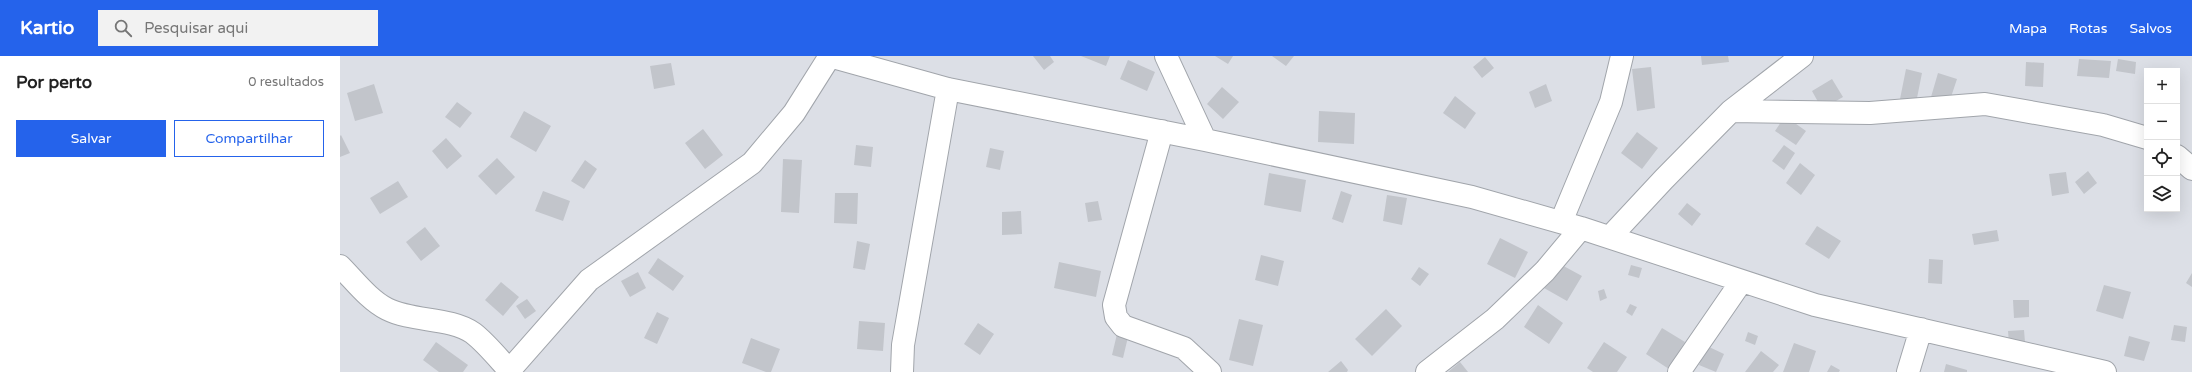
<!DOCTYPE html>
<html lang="pt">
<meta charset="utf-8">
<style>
body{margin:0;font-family:"Varela Round",sans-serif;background:#f2f2f2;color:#222}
.controls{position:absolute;right:12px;top:12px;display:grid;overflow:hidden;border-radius:0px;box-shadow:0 4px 16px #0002}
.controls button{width:36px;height:36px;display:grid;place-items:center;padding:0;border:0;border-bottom:1px solid #e0e0e0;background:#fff;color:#222;font:20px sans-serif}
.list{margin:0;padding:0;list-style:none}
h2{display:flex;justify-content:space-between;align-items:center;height:52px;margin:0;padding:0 16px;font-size:17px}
h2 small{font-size:13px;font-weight:400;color:#767676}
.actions{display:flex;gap:8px;padding:12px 16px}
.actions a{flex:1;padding:9px 0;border:1px solid #2563eb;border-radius:0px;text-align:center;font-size:14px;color:#2563eb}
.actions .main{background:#2563eb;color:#fff}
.icon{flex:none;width:22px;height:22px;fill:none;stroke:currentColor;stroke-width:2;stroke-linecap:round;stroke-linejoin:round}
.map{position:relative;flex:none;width:1852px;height:316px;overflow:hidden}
header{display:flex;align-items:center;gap:24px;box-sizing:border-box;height:56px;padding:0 20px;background:#2563eb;color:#fff}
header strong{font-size:19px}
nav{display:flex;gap:22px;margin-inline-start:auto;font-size:14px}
.search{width:280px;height:36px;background:#f2f2f2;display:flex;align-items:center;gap:10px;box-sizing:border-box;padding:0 14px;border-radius:0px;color:#767676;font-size:15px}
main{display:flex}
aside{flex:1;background:#fff}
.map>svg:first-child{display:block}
.building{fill:#c2c5cb}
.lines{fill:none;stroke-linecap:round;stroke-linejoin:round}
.minor-casing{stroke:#a1a5ab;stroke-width:24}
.minor{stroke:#fff;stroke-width:22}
</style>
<header>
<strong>Kartio</strong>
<div class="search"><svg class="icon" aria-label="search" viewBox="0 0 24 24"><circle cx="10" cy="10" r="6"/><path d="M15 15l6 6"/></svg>Pesquisar aqui</div>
<nav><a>Mapa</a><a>Rotas</a><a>Salvos</a></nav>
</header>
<main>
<aside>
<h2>Por perto<small>0 resultados</small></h2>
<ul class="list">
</ul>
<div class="actions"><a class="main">Salvar</a><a>Compartilhar</a></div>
</aside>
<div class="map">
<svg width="1852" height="316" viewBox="0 0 1852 316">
<rect width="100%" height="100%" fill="#dcdfe6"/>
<path class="building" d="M693,0H710L714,6L704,14Z
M741,0H770L766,10Z
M875,0H893L888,8Z
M932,0H954L946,10Z
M1361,0H1388L1389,6L1362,9Z
M1145,1L1154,12L1142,22L1133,11Z
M1739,3L1771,5L1769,22L1737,20Z
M1778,3L1796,6L1795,18L1776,15Z
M788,4L815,16L807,35L780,23Z
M1686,6L1704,7L1703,31L1685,30Z
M331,7L335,29L314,33L310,10Z
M1311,11L1315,52L1297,55L1292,13Z
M1566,13L1582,17L1576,47L1560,43Z
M1598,17L1617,23L1609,47L1591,41Z
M1492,23L1503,41L1482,53L1472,35Z
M34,28L43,57L15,65L7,37Z
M1206,28L1212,45L1195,52L1189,36Z
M882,31L899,46L883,63L867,48Z
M1115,40L1136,57L1125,73L1103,57Z
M117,46L132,57L120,72L105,61Z
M184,55L211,70L196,96L170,81Z
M979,55L1015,57L1014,88L978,86Z
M1445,60L1466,75L1456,89L1435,75Z
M363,73L383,99L365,113L345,87Z
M1297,76L1318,92L1302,113L1281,97Z
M1,79L10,97L0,101V80Z
M106,82L122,100L107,113L92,95Z
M516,89L533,91L531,111L514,109Z
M1444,89L1455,97L1444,114L1432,105Z
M650,92L664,95L660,114L646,111Z
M157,102L175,121L156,139L138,120Z
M443,103L462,104L459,157L441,156Z
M245,104L257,113L244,133L231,125Z
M1460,107L1475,119L1461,139L1446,127Z
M1748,115L1757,127L1744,138L1735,126Z
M1726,116L1729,137L1712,140L1709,118Z
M929,117L966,124L961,156L924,149Z
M58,125L68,141L40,158L30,142Z
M203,135L230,145L223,165L195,155Z
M1001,135L1012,139L1003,167L992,163Z
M495,137H518L517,168L494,167Z
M1047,139L1067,142L1062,169L1043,165Z
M758,145L762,164L748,166L745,147Z
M1347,147L1361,158L1352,170L1338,158Z
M681,155L682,178L662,179V156Z
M1477,170L1501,185L1489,203L1465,188Z
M85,171L100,190L81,205L66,186Z
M1657,174L1659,185L1634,189L1632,178Z
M1160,182L1188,196L1175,222L1147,208Z
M517,185L530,188L525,214L513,212Z
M921,199L944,205L938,230L915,224Z
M318,202L344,220L333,235L308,217Z
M1589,203L1603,204L1602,228L1588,227Z
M719,206L761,215L756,241L714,232Z
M1218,207L1242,220L1227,245L1204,232Z
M1291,209L1302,212L1299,222L1288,219Z
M1079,211L1089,218L1080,230L1071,223Z
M298,216L306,232L290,241L281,225Z
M1852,217V231L1846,227Z
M161,226L179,241L163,260L145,244Z
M1764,229L1791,236L1783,263L1756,255Z
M1264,233L1267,242L1260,245L1258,235Z
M187,243L196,255L185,263L176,250Z
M1673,244H1689V261L1674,262Z
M1290,248L1297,251L1292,260L1286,256Z
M1198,249L1223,267L1209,288L1184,271Z
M1046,253L1062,270L1032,300L1015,283Z
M317,256L329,262L317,288L304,282Z
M899,263L923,269L913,310L889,304Z
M519,265L545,267L543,295L517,293Z
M638,267L654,278L640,299L624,288Z
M1834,269L1847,271L1845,286L1831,284Z
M1322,272L1345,286L1329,313L1306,298Z
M1684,274L1685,286L1669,287L1668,275Z
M1408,276L1418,280L1415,289L1405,285Z
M777,278L788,281L783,302L772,299Z
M1789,280L1810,286L1804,305L1784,300Z
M411,282L440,293L431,316H426L402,307Z
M96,286L128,309L123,316H99L83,304Z
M1264,286L1287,301L1277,316H1253L1247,312Z
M1454,287L1476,295L1469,316H1443Z
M1367,290L1384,298L1376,316L1359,309Z
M1421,295L1439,309L1433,316H1405Z
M1001,305L1008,314L1007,316H988Z
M1120,306L1128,316H1108Z
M1606,308L1627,314V316H1604Z
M1491,309L1500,314L1499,316H1487Z"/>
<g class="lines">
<g class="minor-casing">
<path id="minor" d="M489,0L608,33L865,84L1132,141L1241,172L1475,249L1765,316
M826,0L865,84
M1391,55L1530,57L1645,48L1763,69L1807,82
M822,75L774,249L776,261L783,270L844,292L870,316
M1837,100L1852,113
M1221,166L1271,46L1282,0
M1270,181L1324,123L1391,55L1462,0
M0,210C14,224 29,244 47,253C73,266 110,261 133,277C146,287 158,302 169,314
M168,316L249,224L412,107L454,57L490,0
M562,316L563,289L608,33
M1087,316L1155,263L1205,215L1241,172
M1339,316L1401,226
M1568,316L1581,273"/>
</g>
<use href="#minor" class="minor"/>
</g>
</svg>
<div class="controls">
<button>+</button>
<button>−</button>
<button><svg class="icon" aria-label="locate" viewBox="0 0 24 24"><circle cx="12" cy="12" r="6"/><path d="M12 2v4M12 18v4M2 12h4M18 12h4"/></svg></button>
<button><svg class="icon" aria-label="layers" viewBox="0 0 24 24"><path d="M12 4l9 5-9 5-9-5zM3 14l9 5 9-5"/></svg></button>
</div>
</div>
</main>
